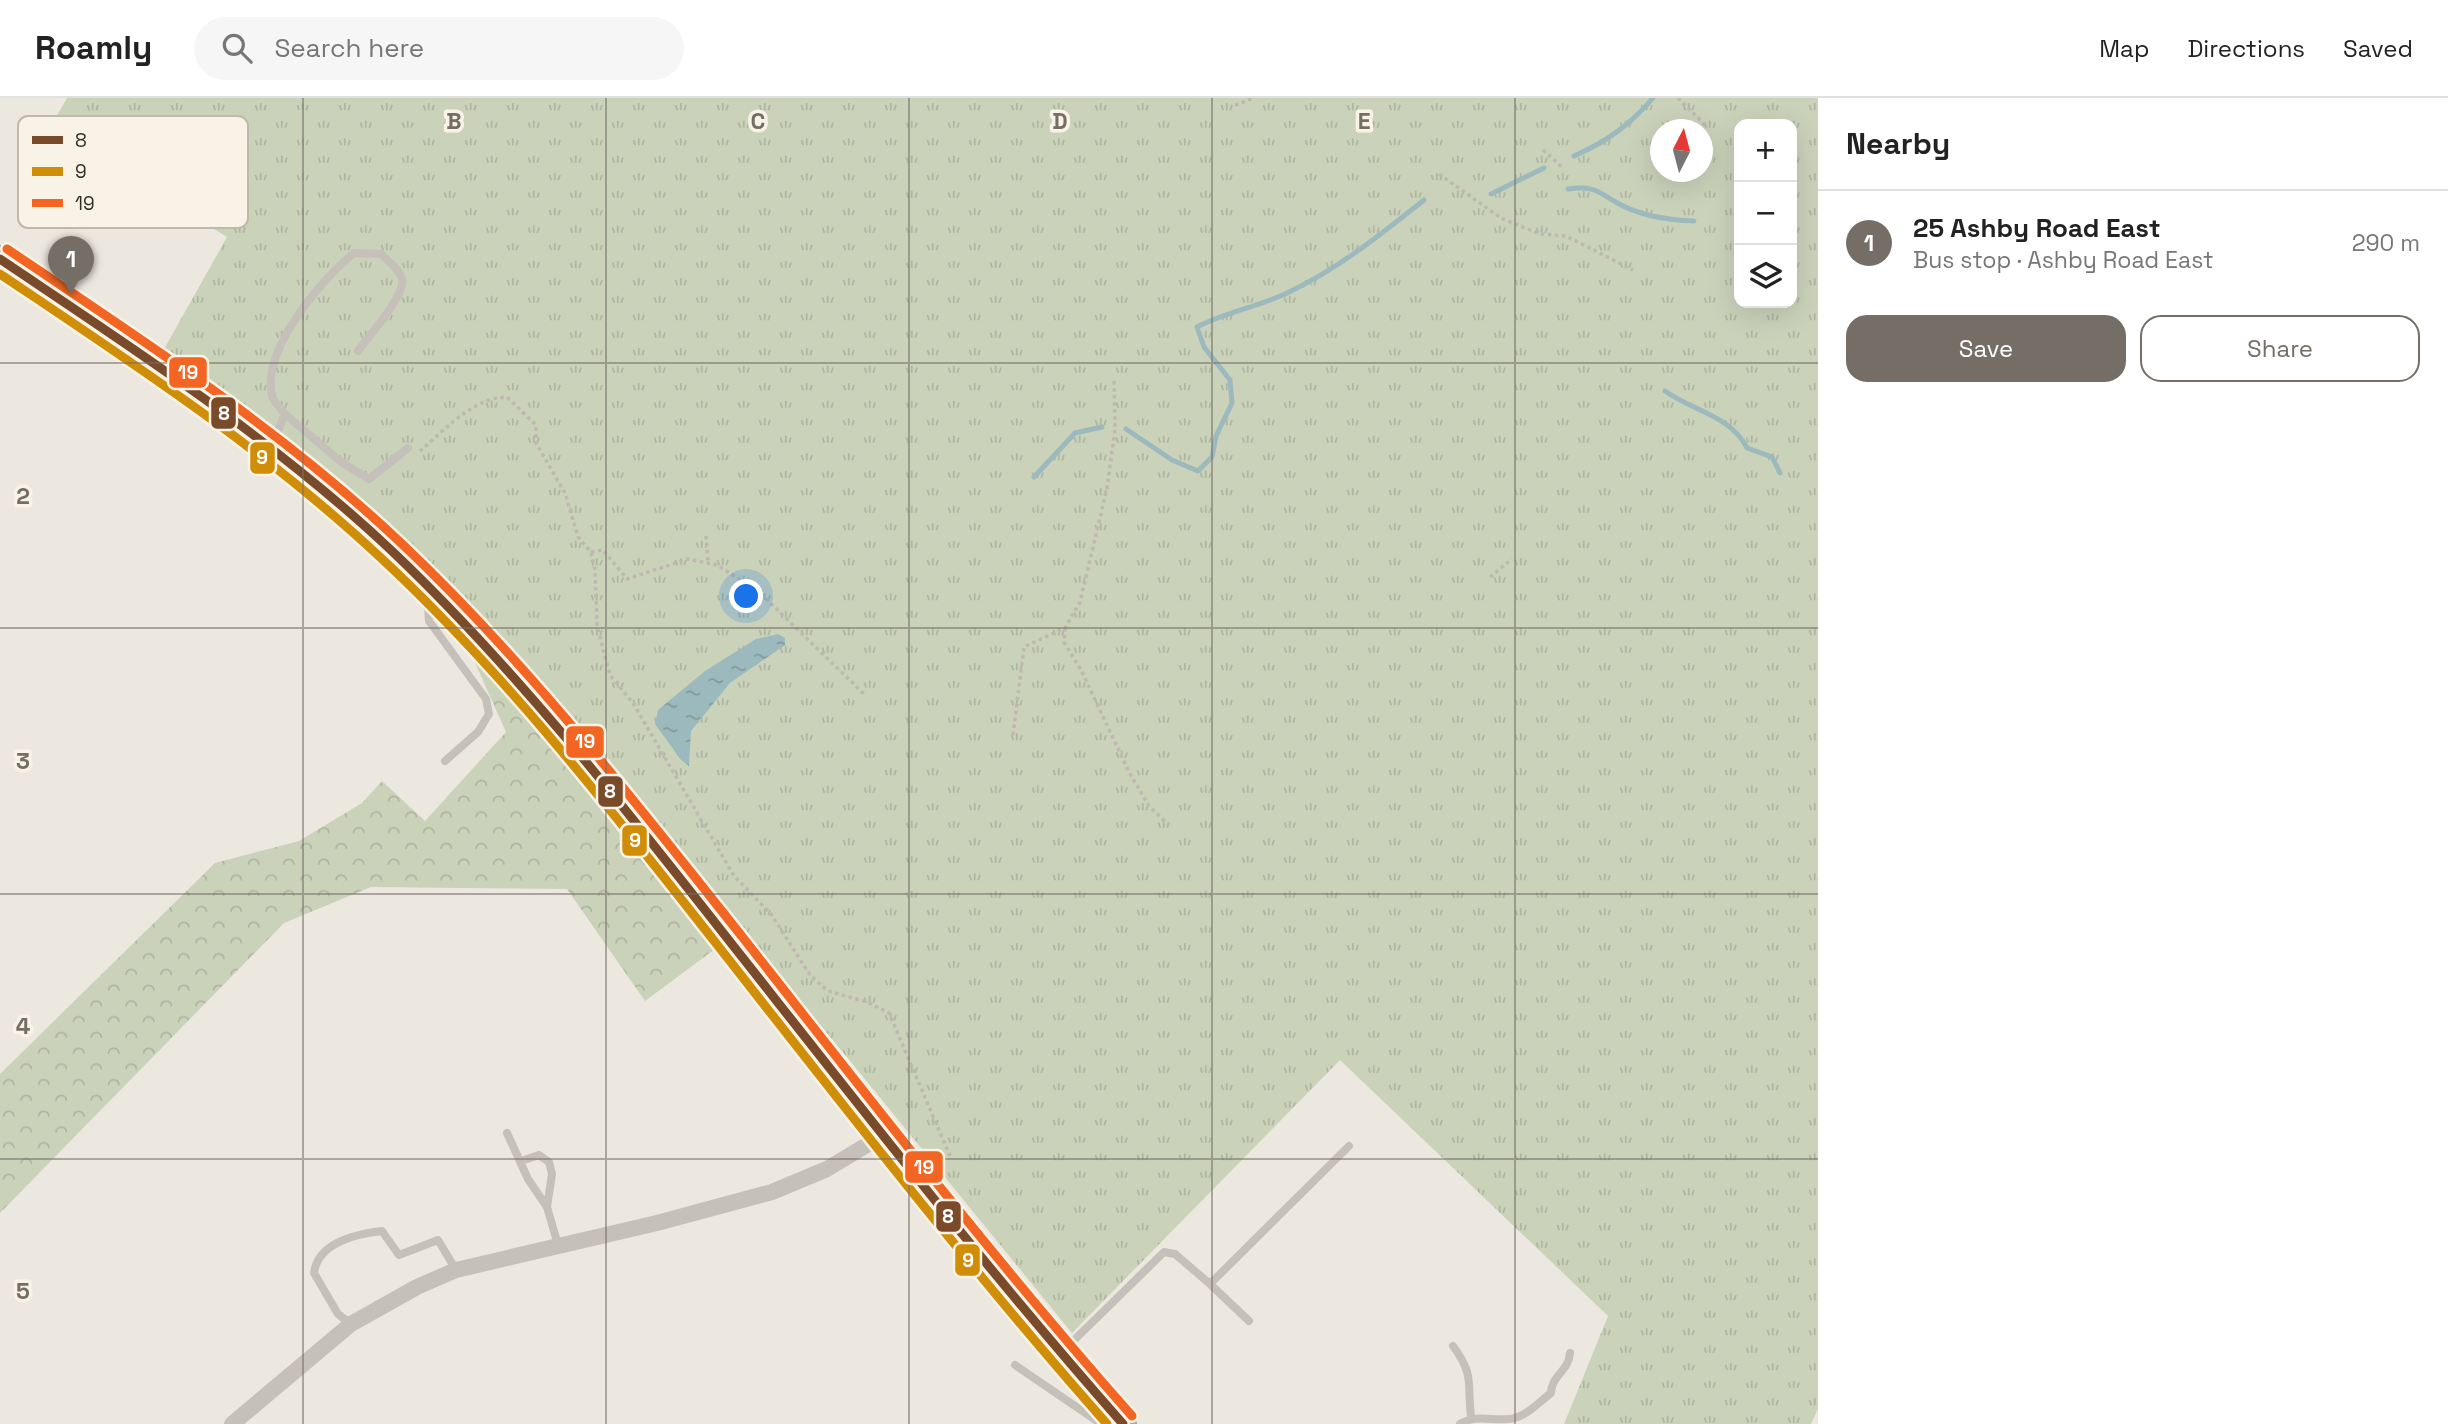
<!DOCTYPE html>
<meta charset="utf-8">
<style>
body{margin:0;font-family:"Space Grotesk",sans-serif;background:#f6f6f6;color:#222}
.controls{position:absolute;right:21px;top:21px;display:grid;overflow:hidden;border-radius:14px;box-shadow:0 7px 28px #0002}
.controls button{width:63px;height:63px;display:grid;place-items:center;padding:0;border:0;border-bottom:2px solid #e0e0e0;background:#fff;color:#222;font:35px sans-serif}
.compass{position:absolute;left:1650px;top:21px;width:63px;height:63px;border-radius:50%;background:#fff;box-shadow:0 7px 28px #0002;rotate:6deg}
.you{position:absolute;left:747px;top:499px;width:24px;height:24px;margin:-18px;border:5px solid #fff;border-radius:50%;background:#1a73e8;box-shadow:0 0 0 10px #1a73e833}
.badge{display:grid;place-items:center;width:46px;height:46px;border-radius:50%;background:#756e67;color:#fff;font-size:23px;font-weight:700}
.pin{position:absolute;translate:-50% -58px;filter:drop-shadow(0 2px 4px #0008)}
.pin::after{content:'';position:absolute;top:37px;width:24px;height:21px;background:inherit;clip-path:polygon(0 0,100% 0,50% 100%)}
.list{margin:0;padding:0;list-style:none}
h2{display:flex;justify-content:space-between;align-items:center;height:91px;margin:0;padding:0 28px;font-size:30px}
h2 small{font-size:23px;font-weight:400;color:#767676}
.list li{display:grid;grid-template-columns:46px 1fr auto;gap:21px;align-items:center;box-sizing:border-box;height:105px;padding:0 28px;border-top:2px solid #e0e0e0}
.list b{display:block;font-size:26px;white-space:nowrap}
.list p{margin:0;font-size:23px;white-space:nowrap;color:#767676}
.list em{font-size:23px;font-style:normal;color:#767676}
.actions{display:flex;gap:14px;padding:21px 28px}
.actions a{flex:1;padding:16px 0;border:2px solid #756e67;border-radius:21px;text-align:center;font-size:24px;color:#756e67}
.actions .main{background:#756e67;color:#fff}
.icon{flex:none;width:38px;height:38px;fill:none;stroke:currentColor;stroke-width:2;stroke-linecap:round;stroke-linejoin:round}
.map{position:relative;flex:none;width:1818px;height:1326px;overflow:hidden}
header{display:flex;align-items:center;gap:42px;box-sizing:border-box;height:98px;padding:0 35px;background:#fff;border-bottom:2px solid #e0e0e0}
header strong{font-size:33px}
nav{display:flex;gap:38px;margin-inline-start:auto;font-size:24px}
.search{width:490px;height:63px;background:#f6f6f6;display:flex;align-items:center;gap:18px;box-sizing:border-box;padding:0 24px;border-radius:38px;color:#767676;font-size:26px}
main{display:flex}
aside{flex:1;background:#fff}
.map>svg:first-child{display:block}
.grass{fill:url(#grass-tufts);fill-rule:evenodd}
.forest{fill:url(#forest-crowns)}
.water{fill:url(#water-ripples)}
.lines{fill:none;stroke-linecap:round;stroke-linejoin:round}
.stream{stroke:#9cbabd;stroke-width:5}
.path{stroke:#beb8b1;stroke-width:3.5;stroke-dasharray:3.5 3.5;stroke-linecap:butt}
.lane{stroke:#c5c0b9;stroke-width:8}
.street{stroke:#c5c0b9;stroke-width:16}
.highway{stroke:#aba69f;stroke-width:28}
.bus-1-casing{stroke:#f9f3e7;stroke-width:14}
.bus-2-casing{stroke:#f9f3e7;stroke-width:14}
.bus-3-casing{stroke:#f9f3e7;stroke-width:14}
.bus-1{stroke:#7a4b2a;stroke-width:9}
.bus-2{stroke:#d08e08;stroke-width:9}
.bus-3{stroke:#f26522;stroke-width:9}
.grid{fill:none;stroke:#756e67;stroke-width:2;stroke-opacity:0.55}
.key{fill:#f9f3e7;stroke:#beb8ad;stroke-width:2}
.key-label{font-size:19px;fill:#352d27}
.grid-label{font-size:23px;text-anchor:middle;font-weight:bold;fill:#756e67;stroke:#f9f3e7;stroke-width:7;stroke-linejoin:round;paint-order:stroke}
.line-badge{stroke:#f9f3e7;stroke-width:2.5}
.badge-label{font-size:19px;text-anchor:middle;font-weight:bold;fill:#fff}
</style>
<header>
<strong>Roamly</strong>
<div class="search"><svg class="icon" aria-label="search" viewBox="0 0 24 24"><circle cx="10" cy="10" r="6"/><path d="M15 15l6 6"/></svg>Search here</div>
<nav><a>Map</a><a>Directions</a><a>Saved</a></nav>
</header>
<main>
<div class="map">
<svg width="1818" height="1326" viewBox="0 0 1818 1326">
<defs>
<pattern id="grass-tufts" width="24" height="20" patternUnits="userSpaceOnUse" patternTransform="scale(1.75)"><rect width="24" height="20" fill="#cad2ba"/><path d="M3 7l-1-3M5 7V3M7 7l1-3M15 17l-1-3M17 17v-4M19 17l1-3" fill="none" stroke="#aeb5a0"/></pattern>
<pattern id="forest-crowns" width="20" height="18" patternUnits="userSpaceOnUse" patternTransform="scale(1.75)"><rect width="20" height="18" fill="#cad2ba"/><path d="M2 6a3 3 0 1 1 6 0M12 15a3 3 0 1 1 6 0" fill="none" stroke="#aeb5a0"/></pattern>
<pattern id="water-ripples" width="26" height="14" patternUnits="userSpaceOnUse" patternTransform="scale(1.75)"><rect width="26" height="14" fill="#9cbabd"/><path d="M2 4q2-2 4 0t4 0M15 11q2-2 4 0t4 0" fill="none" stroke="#80989a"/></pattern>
</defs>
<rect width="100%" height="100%" fill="#ece8df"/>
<path class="grass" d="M67,0H1818V1311L1811,1326H1564L1608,1218L1340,962L1072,1235L851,964L460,496L381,418L262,322L163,253L227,139L50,30ZM1739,26H1792V205H1739ZM1660,32H1702V74H1660Z"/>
<path class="forest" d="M468,549L596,696L715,851L645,903L567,791L371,789L284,825L0,1115V976L215,765L299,743L362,705L382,683L425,723L506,634Z"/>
<path class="water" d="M778,536L785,540V547L730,585L691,633L689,668L681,662L655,626L658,612L705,573L756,541Z"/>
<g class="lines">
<path class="stream" d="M1574,58C1606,44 1630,27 1653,0
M1568,91C1598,87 1599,96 1623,108C1646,119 1669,122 1694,123
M1491,96L1544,70
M1665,293C1693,313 1731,318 1747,350L1772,359L1780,375
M1126,331L1172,362L1198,373L1212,359L1216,338L1232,305L1230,282L1204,249L1197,229C1226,214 1258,209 1287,195C1338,171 1380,137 1424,102
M1034,379L1075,335L1102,329"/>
<path class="path" d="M1678,0L1705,27
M1235,7L1254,0
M1543,52L1562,69
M1439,76L1501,120L1540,136L1566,138L1633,172
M420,353C445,332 472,300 507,299L536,327V345L565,395L578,439L591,454L595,472L597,528L610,577L633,605L734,778L771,816L810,877L828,893L867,904L889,915L950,1058
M706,438L708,463
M591,454L603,452L627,481L688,461L717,467L758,493L866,598
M1490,479L1512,461
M1065,530L1064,544L1082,574L1129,674L1149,708L1169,727
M1013,637L1024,549L1065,530L1080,504L1107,390L1115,332L1114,282"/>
<path class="lane" d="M285,316L341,364L369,381L408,350
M272,347L285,316C281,311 274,304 272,298C261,252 321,182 354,155L381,156C388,163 401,172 402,182C405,198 368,239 358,253
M434,505L428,510L429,523L486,601L489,616L478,634L445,663
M507,1035L528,1081L547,1109L558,1147
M521,1063L539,1057L549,1064L552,1076L547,1109
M1210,1186L1249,1223
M351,1226L338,1216L314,1175C318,1144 356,1136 382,1133L399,1157L438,1142L456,1172
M1453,1248C1475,1278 1467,1285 1471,1319
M1065,1251L1164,1154L1175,1156L1210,1186L1349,1048
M1015,1267L1097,1323L1106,1326L1113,1323
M1460,1326C1477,1316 1490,1323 1509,1321C1525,1320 1538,1305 1551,1295C1551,1278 1569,1273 1570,1255"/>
<path class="street" d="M232,1326L351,1226L417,1189L456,1172L657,1125L772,1094L827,1071L880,1039"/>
<path class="highway" d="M0,161C113,237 227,313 331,401C353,420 378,439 399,460C666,726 868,1049 1123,1326"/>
<g class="bus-1-casing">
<path id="bus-1" d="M0,161C135,252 275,342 393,454C519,574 628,714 735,850C862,1011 987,1172 1123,1326"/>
</g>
<g class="bus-2-casing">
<path id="bus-2" d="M0,176C131,264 266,352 381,460C505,575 611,712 715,844C843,1007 969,1170 1107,1326"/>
</g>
<g class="bus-3-casing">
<path id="bus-3" d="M7,151C142,242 282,332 401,445C527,564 636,705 744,841C871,1003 996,1164 1132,1318"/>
</g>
<use href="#bus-1" class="bus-1"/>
<use href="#bus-2" class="bus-2"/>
<use href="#bus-3" class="bus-3"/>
</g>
<path class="grid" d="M303,0V1326M606,0V1326M909,0V1326M1212,0V1326M1515,0V1326M0,265H1818M0,530H1818M0,796H1818M0,1061H1818"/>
<rect x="18" y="18" width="230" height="112" rx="10" class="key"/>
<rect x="32" y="38" width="31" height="8" fill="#7a4b2a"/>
<rect x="32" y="69" width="31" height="9" fill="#d08e08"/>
<rect x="32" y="101" width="31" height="8" fill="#f26522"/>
<g class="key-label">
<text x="75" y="49">8</text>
<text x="75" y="80">9</text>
<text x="75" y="112">19</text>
</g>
<g class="grid-label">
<text x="454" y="31">B</text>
<text x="758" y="31">C</text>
<text x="1060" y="31">D</text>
<text x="1364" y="31">E</text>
<text x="23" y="406">2</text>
<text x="23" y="671">3</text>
<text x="23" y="936">4</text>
<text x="23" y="1201">5</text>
</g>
<g class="line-badge">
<rect x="168" y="258" width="40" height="33" rx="7" fill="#f26522"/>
<rect x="210" y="298" width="27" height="34" rx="7" fill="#7a4b2a"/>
<rect x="249" y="343" width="27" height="34" rx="7" fill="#d08e08"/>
<rect x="565" y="627" width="40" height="34" rx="7" fill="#f26522"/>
<rect x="597" y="677" width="27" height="33" rx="7" fill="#7a4b2a"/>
<rect x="621" y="726" width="27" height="33" rx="7" fill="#d08e08"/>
<rect x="904" y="1052" width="40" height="34" rx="7" fill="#f26522"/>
<rect x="935" y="1102" width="27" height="33" rx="7" fill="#7a4b2a"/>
<rect x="954" y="1145" width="27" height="34" rx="7" fill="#d08e08"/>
</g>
<g class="badge-label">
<text x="188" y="281">19</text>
<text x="224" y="322">8</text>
<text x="262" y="366">9</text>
<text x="585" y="650">19</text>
<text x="610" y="700">8</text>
<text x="635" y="749">9</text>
<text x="924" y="1076">19</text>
<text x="948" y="1125">8</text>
<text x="968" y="1169">9</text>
</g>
</svg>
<div class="controls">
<button>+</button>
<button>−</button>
<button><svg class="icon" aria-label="layers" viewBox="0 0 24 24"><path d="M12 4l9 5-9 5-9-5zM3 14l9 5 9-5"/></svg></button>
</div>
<svg class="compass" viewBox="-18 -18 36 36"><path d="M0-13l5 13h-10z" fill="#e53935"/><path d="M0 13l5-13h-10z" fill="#767676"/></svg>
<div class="you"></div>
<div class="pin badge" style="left:71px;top:196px">1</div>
</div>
<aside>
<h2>Nearby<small></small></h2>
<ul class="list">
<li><span class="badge">1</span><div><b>25 Ashby Road East</b><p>Bus stop · Ashby Road East</p></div><em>290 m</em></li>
</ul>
<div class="actions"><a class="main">Save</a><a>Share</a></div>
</aside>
</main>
